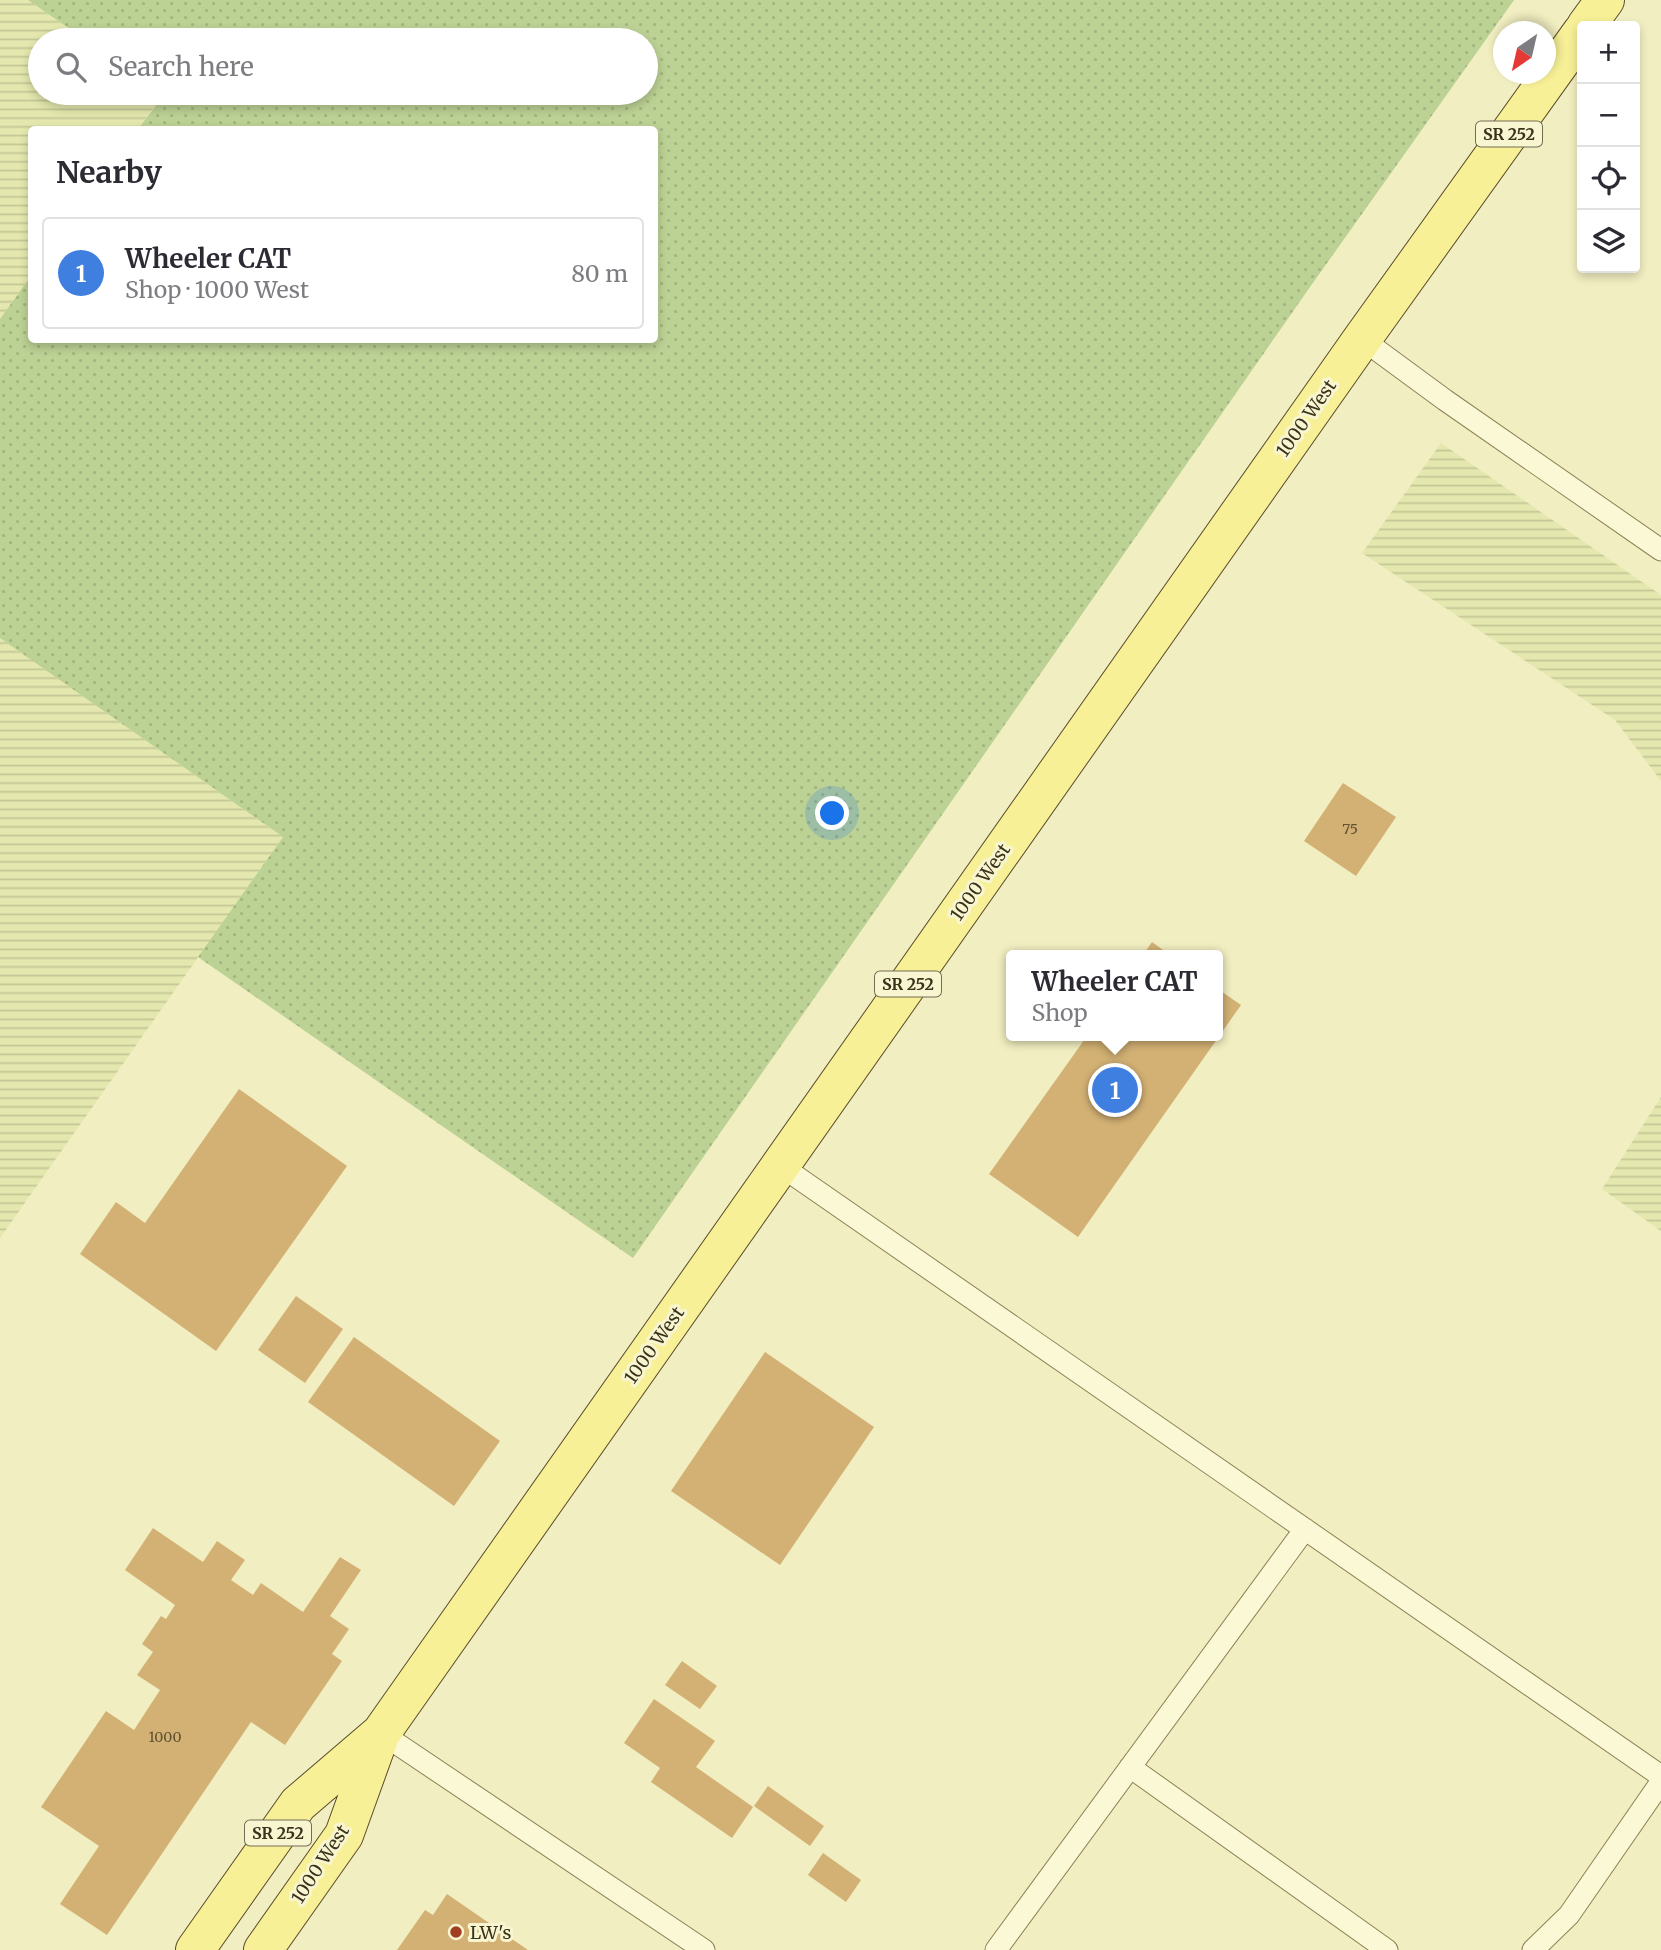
<!DOCTYPE html>
<meta charset="utf-8">
<style>
body{margin:0;font-family:Merriweather,serif;background:#f2f2f3;color:#2b2b33}
.controls{position:absolute;right:21px;top:21px;display:grid;overflow:hidden;border-radius:7px;box-shadow:0 4px 10px #0003}
.controls button{width:63px;height:63px;display:grid;place-items:center;padding:0;border:0;border-bottom:2px solid #e1e1e2;background:#fff;color:#2b2b33;font:35px sans-serif}
.compass{position:absolute;left:1493px;top:21px;width:63px;height:63px;border-radius:50%;background:#fff;box-shadow:0 4px 10px #0003;rotate:214deg}
.you{position:absolute;left:833px;top:814px;width:24px;height:24px;margin:-18px;border:5px solid #fff;border-radius:50%;background:#1a73e8;box-shadow:0 0 0 10px #1a73e833}
.badge{display:grid;place-items:center;width:46px;height:46px;border-radius:50%;background:#db2777;color:#fff;font-size:23px;font-weight:700}
.pin{position:absolute;translate:-50% -50%;border:4px solid #fff;box-shadow:0 2px 7px #0006}
.popup{position:absolute;left:1006px;top:950px;width:217px;height:91px;box-sizing:border-box;display:grid;place-content:center;border-radius:7px;background:#fff;filter:drop-shadow(0 2px 5px #0005);font-size:23px;white-space:nowrap;color:#7c7c81}
.popup b{font-size:26px;color:#2b2b33}
.popup::after{content:'';position:absolute;left:50%;top:100%;margin-left:-14px;border:14px solid transparent;border-top-color:#fff}
.list{margin:0;padding:0;list-style:none}
h2{display:flex;justify-content:space-between;align-items:center;height:91px;margin:0;padding:0 28px;font-size:30px}
h2 small{font-size:23px;font-weight:400;color:#7c7c81}
.list li{display:grid;grid-template-columns:46px 1fr auto;gap:21px;align-items:center;box-sizing:border-box;height:112px;margin:0 14px 14px;padding:0 14px;border:2px solid #e1e1e2;border-radius:7px}
.list b{display:block;font-size:26px;white-space:nowrap}
.list p{margin:0;font-size:23px;white-space:nowrap;color:#7c7c81}
.list em{font-size:23px;font-style:normal;color:#7c7c81}
.icon{flex:none;width:38px;height:38px;fill:none;stroke:currentColor;stroke-width:2;stroke-linecap:round;stroke-linejoin:round}
.map{position:relative;flex:none;width:1661px;height:1950px;overflow:hidden}
.search{position:absolute;background:#fff;box-shadow:0 4px 10px #0003;left:28px;top:28px;width:630px;height:77px;display:flex;align-items:center;gap:18px;box-sizing:border-box;padding:0 24px;border-radius:38px;color:#7c7c81;font-size:26px}
.panel{position:absolute;background:#fff;box-shadow:0 4px 10px #0003;left:28px;top:126px;width:630px;height:217px;border-radius:7px}
.map>svg:first-child{display:block}
.farmland{fill:url(#farmland-rules)}
.grass{fill:url(#grass-dots)}
.building{fill:#d3b174}
.lines{fill:none;stroke-linecap:round;stroke-linejoin:round}
.lane-casing{stroke:#8d8057;stroke-width:23}
.primary-casing{stroke:#5a4c2b;stroke-width:40}
.lane{stroke:#fbf9d5;stroke-width:21}
.primary{stroke:#f8f096;stroke-width:38}
.poi-dot{fill:#a13e22;stroke:#f8f6d1;stroke-width:2.5}
.labels{text-anchor:middle;dominant-baseline:central;stroke-width:6;stroke-linejoin:round;paint-order:stroke}
.number-label{font-size:14px;fill:#615232}
.shield{fill:#f8f6d1;stroke:#746d52;stroke-width:2}
.shield-label{font-size:16px;font-weight:bold;fill:#3b321c}
.street-label{font-size:18px;fill:#3b321c;stroke:#f8f6d1}
.poi-label{font-size:18px;fill:#3b321c;stroke:#f8f6d1;text-anchor:start}
</style>
<div class="map">
<svg width="1661" height="1950" viewBox="0 0 1661 1950">
<defs>
<pattern id="farmland-rules" width="6" height="5" patternUnits="userSpaceOnUse" patternTransform="scale(1.75)"><rect width="6" height="5" fill="#e4e8ae"/><path d="M0 2.5h6" fill="none" stroke="#c4c795"/></pattern>
<pattern id="grass-dots" width="8" height="8" patternUnits="userSpaceOnUse" patternTransform="scale(1.75)"><rect width="8" height="8" fill="#bcd194"/><path d="M2 2h.1M6 6h.1" fill="none" stroke="#a2b47f" stroke-width="1.8" stroke-linecap="round"/></pattern>
</defs>
<rect width="100%" height="100%" fill="#f1eec1"/>
<path class="farmland" d="M0,0H28L86,40H40V93H162L164,94L138,129L32,130L31,276L0,319Z
M1441,443L1661,595V781L1615,720L1362,553Z
M0,638L283,837L0,1238Z
M1661,1097V1231L1602,1189Z"/>
<path class="grass" d="M28,0H1514L1310,287L633,1258L198,957L283,837L0,638V319L31,276L32,340H654V130L138,129L164,95L162,93H646V40H86Z"/>
<path class="building" d="M1343,783L1396,817L1356,876L1304,841Z
M1152,942L1170,955H1143Z
M1218,989L1241,1005L1078,1237L989,1174L1087,1036H1218Z
M239,1089L347,1166L216,1351L80,1254L116,1202L145,1223Z
M296,1296L343,1329L305,1383L258,1350Z
M354,1337L500,1441L454,1506L308,1402Z
M765,1352L874,1427L780,1565L671,1491Z
M153,1528L203,1562L217,1541L245,1560L231,1580L253,1595L261,1583L303,1612L340,1557L361,1570L330,1616L349,1629L332,1654L342,1661L285,1745L251,1722L107,1935L60,1904L99,1846L41,1807L106,1711L134,1730L160,1690L137,1675L153,1652L142,1644L161,1616L166,1619L175,1605L125,1570Z
M682,1661L717,1686L700,1709L665,1685Z
M654,1699L715,1741L696,1767L753,1807L732,1838L651,1782L660,1768L624,1743Z
M768,1786L824,1826L810,1846L754,1806Z
M823,1853L861,1880L846,1902L808,1875Z
M447,1894L528,1950H397L425,1910L433,1915Z"/>
<g class="lines">
<g class="lane-casing">
<path id="lane" d="M1362,339L1445,400L1661,550
M781,1166L1661,1776
M381,1733L704,1950
M1130,1767L1387,1950
M996,1950L1305,1529
M1533,1950L1569,1915L1661,1782"/>
</g>
<g class="primary-casing">
<path id="primary" d="M1586,26L1605,0
M195,1950L298,1804L381,1733L1362,339L1582,32
M263,1950L344,1835L380,1735"/>
</g>
<use href="#lane" class="lane"/>
<use href="#primary" class="primary"/>
</g>
<circle class="poi-dot" cx="456" cy="1932" r="7"/>
<g class="labels">
<g class="number-label">
<text x="1350" y="829">75</text>
<text x="165" y="1737">1000</text>
</g>
<g class="shield">
<rect x="1476" y="121.5" width="66" height="25" rx="5"/>
<rect x="875" y="971.5" width="66" height="25" rx="5"/>
<rect x="245" y="1820.5" width="66" height="25" rx="5"/>
</g>
<g class="shield-label">
<text x="1509" y="134">SR 252</text>
<text x="908" y="984">SR 252</text>
<text x="278" y="1833">SR 252</text>
</g>
<g class="street-label">
<text transform="translate(1306 418) rotate(-55)">1000 West</text>
<text transform="translate(980 882) rotate(-55)">1000 West</text>
<text transform="translate(654 1345) rotate(-55)">1000 West</text>
<text transform="translate(320 1864) rotate(-57)">1000 West</text>
</g>
<g class="poi-label">
<text x="470" y="1932">LW's</text>
</g>
</g>
</svg>
<div class="controls">
<button>+</button>
<button>−</button>
<button><svg class="icon" aria-label="locate" viewBox="0 0 24 24"><circle cx="12" cy="12" r="6"/><path d="M12 2v4M12 18v4M2 12h4M18 12h4"/></svg></button>
<button><svg class="icon" aria-label="layers" viewBox="0 0 24 24"><path d="M12 4l9 5-9 5-9-5zM3 14l9 5 9-5"/></svg></button>
</div>
<svg class="compass" viewBox="-18 -18 36 36"><path d="M0-13l5 13h-10z" fill="#e53935"/><path d="M0 13l5-13h-10z" fill="#7c7c81"/></svg>
<div class="you"></div>
<div class="pin badge" style="left:1115px;top:1090px;background:#3f7fe0">1</div>
<div class="popup"><b>Wheeler CAT</b>Shop</div>
<div class="search"><svg class="icon" aria-label="search" viewBox="0 0 24 24"><circle cx="10" cy="10" r="6"/><path d="M15 15l6 6"/></svg>Search here</div>
<section class="panel">
<h2>Nearby<small></small></h2>
<ul class="list">
<li><span class="badge" style="background:#3f7fe0">1</span><div><b>Wheeler CAT</b><p>Shop · 1000 West</p></div><em>80 m</em></li>
</ul>
</section>
</div>
